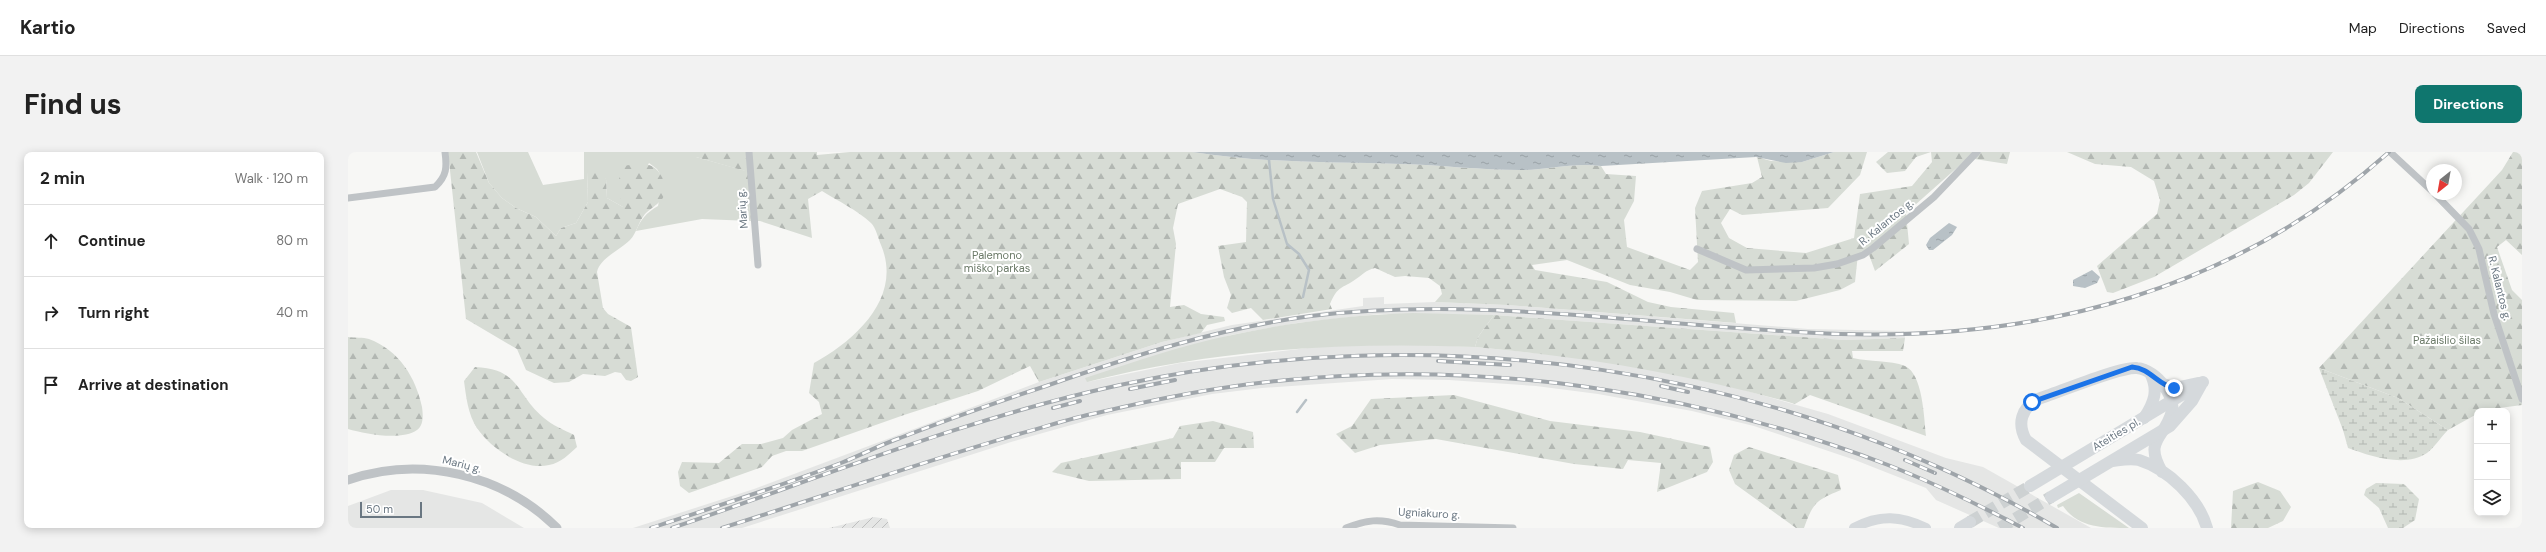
<!DOCTYPE html>
<meta charset="utf-8">
<style>
body{margin:0;font-family:"DM Sans",sans-serif;background:#f2f2f2;color:#222}
.controls{position:absolute;right:12px;bottom:12px;display:grid;overflow:hidden;border-radius:8px;box-shadow:0 2px 10px #0003}
.controls button{width:36px;height:36px;display:grid;place-items:center;padding:0;border:0;border-bottom:1px solid #e0e0e0;background:#fff;color:#222;font:20px sans-serif}
.compass{position:absolute;left:2078px;top:12px;width:36px;height:36px;border-radius:50%;background:#fff;box-shadow:0 2px 10px #0003;rotate:211deg}
.scale{position:absolute;left:12px;bottom:10px;width:62px;box-sizing:border-box;padding-left:4px;border:2px solid #6a7782;border-top:0;font-size:11px;line-height:14px;white-space:nowrap;color:#6a7782;-webkit-text-stroke:3px #fff;paint-order:stroke}
.stop{position:absolute;width:12px;height:12px;margin:-9px;border:3px solid #1a73e8;border-radius:50%;background:#fff}
.stop.end{background:#1a73e8;border-color:#fff;box-shadow:0 1px 4px #0008}
.list{margin:0;padding:0;list-style:none}
h2{display:flex;justify-content:space-between;align-items:center;height:52px;margin:0;padding:0 16px;font-size:17px}
h2 small{font-size:13px;font-weight:400;color:#767676}
.list li{display:grid;grid-template-columns:26px 1fr auto;gap:12px;align-items:center;box-sizing:border-box;height:72px;padding:0 16px;border-top:1px solid #e0e0e0}
.list b{display:block;font-size:15px;white-space:nowrap}
.list em{font-size:13px;font-style:normal;color:#767676}
.icon{flex:none;width:22px;height:22px;fill:none;stroke:currentColor;stroke-width:2;stroke-linecap:round;stroke-linejoin:round}
.map{position:relative;flex:none;width:2174px;height:376px;overflow:hidden;border-radius:8px}
header{display:flex;align-items:center;gap:24px;box-sizing:border-box;height:56px;padding:0 20px;background:#fff;border-bottom:1px solid #e0e0e0}
header strong{font-size:19px}
nav{display:flex;gap:22px;margin-inline-start:auto;font-size:14px}
.intro{display:flex;align-items:center;justify-content:space-between;box-sizing:border-box;height:96px;padding:0 24px}
h1{margin:0;font-size:28px}
.button{padding:10px 18px;border-radius:8px;background:#0f766e;color:#fff;font-size:14px;font-weight:700}
main{display:flex;gap:24px;padding:0 24px}
aside{flex:1;background:#fff;border-radius:8px;box-shadow:0 2px 10px #0003}
.map>svg:first-child{display:block}
.built{fill:#e5e6e5}
.industrial{fill:url(#industrial-furrows)}
.grass{fill:#d7dcd5}
.forest{fill:url(#forest-firs)}
.wetland{fill:url(#wetland-marsh)}
.water{fill:url(#water-ripples)}
.lines{fill:none;stroke-linecap:round;stroke-linejoin:round}
.stream{stroke:#b8c1c6;stroke-width:2.5}
.trunk-tunnel{stroke:#cdd1d2;stroke-width:12;stroke-dasharray:12 6;stroke-linecap:butt}
.minor{stroke:#bfc3c6;stroke-width:7}
.tertiary{stroke:#bfc3c6;stroke-width:9}
.secondary{stroke:#d5d9dc;stroke-width:10}
.primary{stroke:#d5d9dc;stroke-width:12}
.trunk{stroke:#d5d9dc;stroke-width:12}
.rail-casing{stroke:#9fa5aa;stroke-width:4}
.rail{stroke:#fff;stroke-width:2.5;stroke-dasharray:8;stroke-linecap:butt}
.route{stroke:#1a73e8;stroke-width:5}
.labels{text-anchor:middle;dominant-baseline:central;stroke-width:4;stroke-linejoin:round;paint-order:stroke}
.street-label{font-size:11px;fill:#6a7782;stroke:#fff}
.park-label{font-size:11px;fill:#6b7a68;stroke:#fff}
</style>
<header>
<strong>Kartio</strong>
<nav><a>Map</a><a>Directions</a><a>Saved</a></nav>
</header>
<div class="intro"><h1>Find us</h1><a class="button">Directions</a></div>
<main>
<aside>
<h2>2 min<small>Walk · 120 m</small></h2>
<ul class="list">
<li><svg class="icon" aria-label="ahead" viewBox="0 0 24 24"><path d="M12 20V5M6 11l6-6 6 6"/></svg><div><b>Continue</b></div><em>80 m</em></li>
<li><svg class="icon" aria-label="right" viewBox="0 0 24 24"><path d="M7 20v-9h11M14 6l5 5-5 5"/></svg><div><b>Turn right</b></div><em>40 m</em></li>
<li><svg class="icon" aria-label="arrive" viewBox="0 0 24 24"><path d="M6 21V4h12l-3 4 3 4H6"/></svg><div><b>Arrive at destination</b></div></li>
</ul>
</aside>
<div class="map">
<svg width="2174" height="376" viewBox="0 0 2174 376">
<defs>
<pattern id="industrial-furrows" width="10" height="10" patternUnits="userSpaceOnUse"><rect width="10" height="10" fill="#e5e6e5"/><path d="M-1 1l2-2M0 10L10 0M9 11l2-2" fill="none" stroke="#bebfbf"/></pattern>
<pattern id="forest-firs" width="22" height="20" patternUnits="userSpaceOnUse"><rect width="22" height="20" fill="#d7dcd5"/><path d="M5 1l3.5 6h-7zM16 11l3.5 6h-7z" fill="#b2b7b2"/></pattern>
<pattern id="wetland-marsh" width="20" height="14" patternUnits="userSpaceOnUse"><rect width="20" height="14" fill="#d7dcd5"/><path d="M1 5h8M5 5V1M11 12h8M15 12V8" fill="none" stroke="#b2b7b2"/></pattern>
<pattern id="water-ripples" width="26" height="14" patternUnits="userSpaceOnUse"><rect width="26" height="14" fill="#b8c1c6"/><path d="M2 4q2-2 4 0t4 0M15 11q2-2 4 0t4 0" fill="none" stroke="#9aa2a6"/></pattern>
</defs>
<rect width="100%" height="100%" fill="#f7f7f5"/>
<path class="built" d="M1036,145V152L1087,150L1159,153L1460,177L1556,179L1557,186L1496,188L1146,163L1031,162L949,171L883,183L739,230L832,211L976,194L1050,192L1127,195L1237,206L1323,221L1389,236L1480,262L1598,306L1635,315L1743,376H1651L1588,348L1578,336L1507,308L1406,274L1344,259L1250,242L1188,234L1101,228L1044,227L914,236L864,242L759,263L663,290L394,376H285L406,337L691,230L814,190L884,173L1015,154V146Z
M43,338H75L134,351L176,376H0V354Z"/>
<path class="industrial" d="M526,365L539,367L542,376H481Z"/>
<path class="grass" d="M129,0H180L195,33L236,27V0H348V5L398,19L403,69L354,67L288,79C293,67 298,61 310,54L315,27L309,17L301,11L275,55L259,46L258,27L239,20L240,50L228,71L213,76L208,84L188,65L168,56L154,46L141,31Z
M1065,161L1146,163L1130,185L1127,195C997,190 866,197 739,230L737,226C786,210 834,193 884,183C943,170 1004,163 1065,161Z
M1731,341L1781,376C1755,376 1730,376 1715,354L1710,356L1709,353Z"/>
<path class="forest" d="M100,0H128L141,31L154,46L168,56L188,65L208,84L213,76L228,71L240,50L239,20L248,15L258,27L259,46L275,55L269,34L275,14C291,12 305,8 314,25C325,46 308,51 297,62C290,70 289,81 282,88C272,98 252,106 249,120L255,156L260,162L283,175L290,225L283,229L278,228L273,221L267,220L257,224L235,222L221,230L206,231L178,218L169,197L118,167Z
M348,0H469V3L502,0H844C913,11 983,10 1053,12C1092,13 1132,18 1171,18C1199,18 1226,10 1253,14L1258,22L1288,24L1286,49L1276,68L1279,95L1342,118L1350,110L1347,56L1354,39L1404,31L1414,25L1409,5L1423,9L1454,10L1486,0H1519L1512,23L1480,56L1394,63L1382,57L1373,71L1381,86L1399,96L1458,101L1506,86L1512,42L1564,34L1584,10L1583,0L1568,5L1557,19L1539,21L1528,10L1540,0H1662L1659,12L1620,6L1558,61L1561,92L1527,119L1520,100L1510,102L1507,130L1492,138L1448,149L1349,148L1322,140L1282,133L1219,108L1184,113L1187,118L1259,130L1300,150L1323,155L1386,161L1388,171L1159,153L1087,150L1094,142L1092,134L1081,126L1057,124L1047,125L1027,116C1016,119 1017,121 1008,127C994,137 990,133 982,152L984,157L915,168L903,156L884,161L879,156L883,143L876,125L870,94L898,90L899,50L894,45L872,37L830,52L825,76L828,92L822,155L836,153L853,162L876,165L877,169L859,173L853,181L814,190L691,230L682,214L630,239L556,263L454,299H438L424,304L414,315L341,341L332,334L330,320L334,310L371,311L394,292H413L435,286L444,278L474,262L471,250L461,241L466,211C508,188 555,145 533,93C530,86 528,76 523,71C509,58 490,49 474,39L460,47L464,86L412,69H403L397,19L348,5Z
M1719,0H1985L1961,31L1946,43L1806,125L1765,141L1759,140L1749,114L1809,62L1812,48L1806,29L1783,15L1747,12Z
M2165,0H2174V103L2158,88L2149,95L2164,138L2174,148V253L2129,259V262L2100,278L2050,246L1971,216L2154,18Z
M1146,163L1496,188L1557,186L1555,199H1504L1505,206C1521,210 1542,208 1557,214C1575,222 1576,266 1578,284L1462,243L1447,252C1341,222 1237,205 1127,195L1130,185Z
M0,185C7,186 15,185 21,187C51,198 68,226 74,255C75,262 76,273 69,278C54,289 17,282 0,277Z
M127,215C173,217 167,242 196,266C204,273 216,278 226,283L229,295C221,302 213,311 201,313C176,319 143,297 129,276C120,263 118,244 116,229Z
M1106,243L1202,269L1292,280L1362,295L1365,310L1359,320L1309,340L1313,311L1280,308L1275,317L1226,312L1088,287L1032,293L1007,301L988,282L1004,274L1023,247Z
M865,269L905,280L906,296H876L867,310H833V327L741,329L704,320L713,311L825,286L832,274Z
M1401,295L1490,323L1493,338C1468,348 1465,351 1456,376H1448L1387,332L1381,318L1386,303Z
M1910,330L1932,339L1943,355L1935,369L1920,376H1883L1885,339Z"/>
<path class="wetland" d="M1971,216L2050,246L2100,278C2093,285 2086,296 2079,301C2057,316 2022,304 2000,296L1995,278Z
M2028,331L2056,332L2071,347L2067,368L2055,376H2040L2031,356L2016,343L2018,337Z"/>
<path class="water" d="M844,0H1486L1454,10L1438,11L1408,5L1253,14C1226,10 1199,18 1172,18C1132,18 1092,13 1053,12C983,10 913,11 844,0Z
M1601,71L1609,75L1604,83L1585,98H1581L1578,93L1582,86Z
M1744,118L1752,125L1749,131L1737,136L1725,134V128Z"/>
<g class="lines">
<path class="stream" d="M921,8L925,47L939,92L951,102L961,118L955,145
M949,260L958,248"/>
<path class="trunk-tunnel" d="M1622,370L1682,334
M1652,376L1703,345"/>
<path class="minor" d="M401,0L410,113
M2042,0L2084,39
M2087,42L2121,77L2131,97L2146,162L2174,247
M0,46L87,35C99,24 99,15 97,0
M1349,97L1398,118L1466,116L1489,112L1515,103L1525,96L1586,45L1629,0
M998,376C1018,368 1032,366 1052,373L1165,376"/>
<path class="tertiary" d="M0,328C72,303 155,322 209,376"/>
<path class="secondary" d="M1506,376C1532,362 1553,364 1578,376"/>
<path class="primary" d="M1815,232L1827,236L1850,231
M1796,266C1806,251 1811,238 1802,221
M1764,309C1773,308 1782,306 1791,308C1820,317 1851,347 1859,376
M1794,376L1678,288C1669,272 1673,256 1690,247C1709,241 1773,214 1789,216C1799,217 1810,225 1816,234C1821,241 1826,250 1824,259C1817,287 1795,287 1814,320"/>
<path class="trunk" d="M1682,334L1855,230
M1703,345L1822,274L1844,249L1854,231
M1612,376L1622,370"/>
<g class="rail-casing">
<path id="rail" d="M1090,209L1162,213
M1313,234L1340,240
M782,237L827,228
M705,256L732,249
M1557,308L1587,321
M303,376C366,355 430,335 493,311C513,303 532,293 552,286C600,267 649,250 698,234C784,204 872,176 963,164C1140,143 1315,176 1492,182C1694,188 1887,138 2041,0
M324,376C472,326 619,266 772,233C1085,165 1431,213 1709,376
M374,376C473,345 571,311 671,282C697,275 723,266 749,261C808,247 868,235 929,229C1135,207 1347,239 1540,313C1586,331 1631,353 1675,376"/>
</g>
<use href="#rail" class="rail"/>
</g>
<g class="lines">
<path class="route" d="M1684,250L1784,215C1802,216 1810,233 1826,236"/>
</g>
<g class="labels">
<g class="street-label">
<text transform="translate(394 57) rotate(-95)">Marių g.</text>
<text transform="translate(1538 70) rotate(-39)">R. Kalantos g.</text>
<text transform="translate(2152 136) rotate(76)">R. Kalantos g.</text>
<text transform="translate(1768 282) rotate(-31)">Ateities pl.</text>
<text transform="translate(114 312) rotate(14)">Marių g.</text>
<text transform="translate(1081 361) rotate(3)">Ugniakuro g.</text>
</g>
<g class="park-label">
<text x="649" y="103">Palemono<tspan x="649" dy="13">miško parkas</tspan></text>
<text x="2099" y="188">Pažaislio šilas</text>
</g>
</g>
</svg>
<div class="controls">
<button>+</button>
<button>−</button>
<button><svg class="icon" aria-label="layers" viewBox="0 0 24 24"><path d="M12 4l9 5-9 5-9-5zM3 14l9 5 9-5"/></svg></button>
</div>
<svg class="compass" viewBox="-18 -18 36 36"><path d="M0-13l5 13h-10z" fill="#e53935"/><path d="M0 13l5-13h-10z" fill="#767676"/></svg>
<div class="scale">50 m</div>
<div class="stop" style="left:1684px;top:250px"></div>
<div class="stop end" style="left:1826px;top:236px"></div>
</div>
</main>
